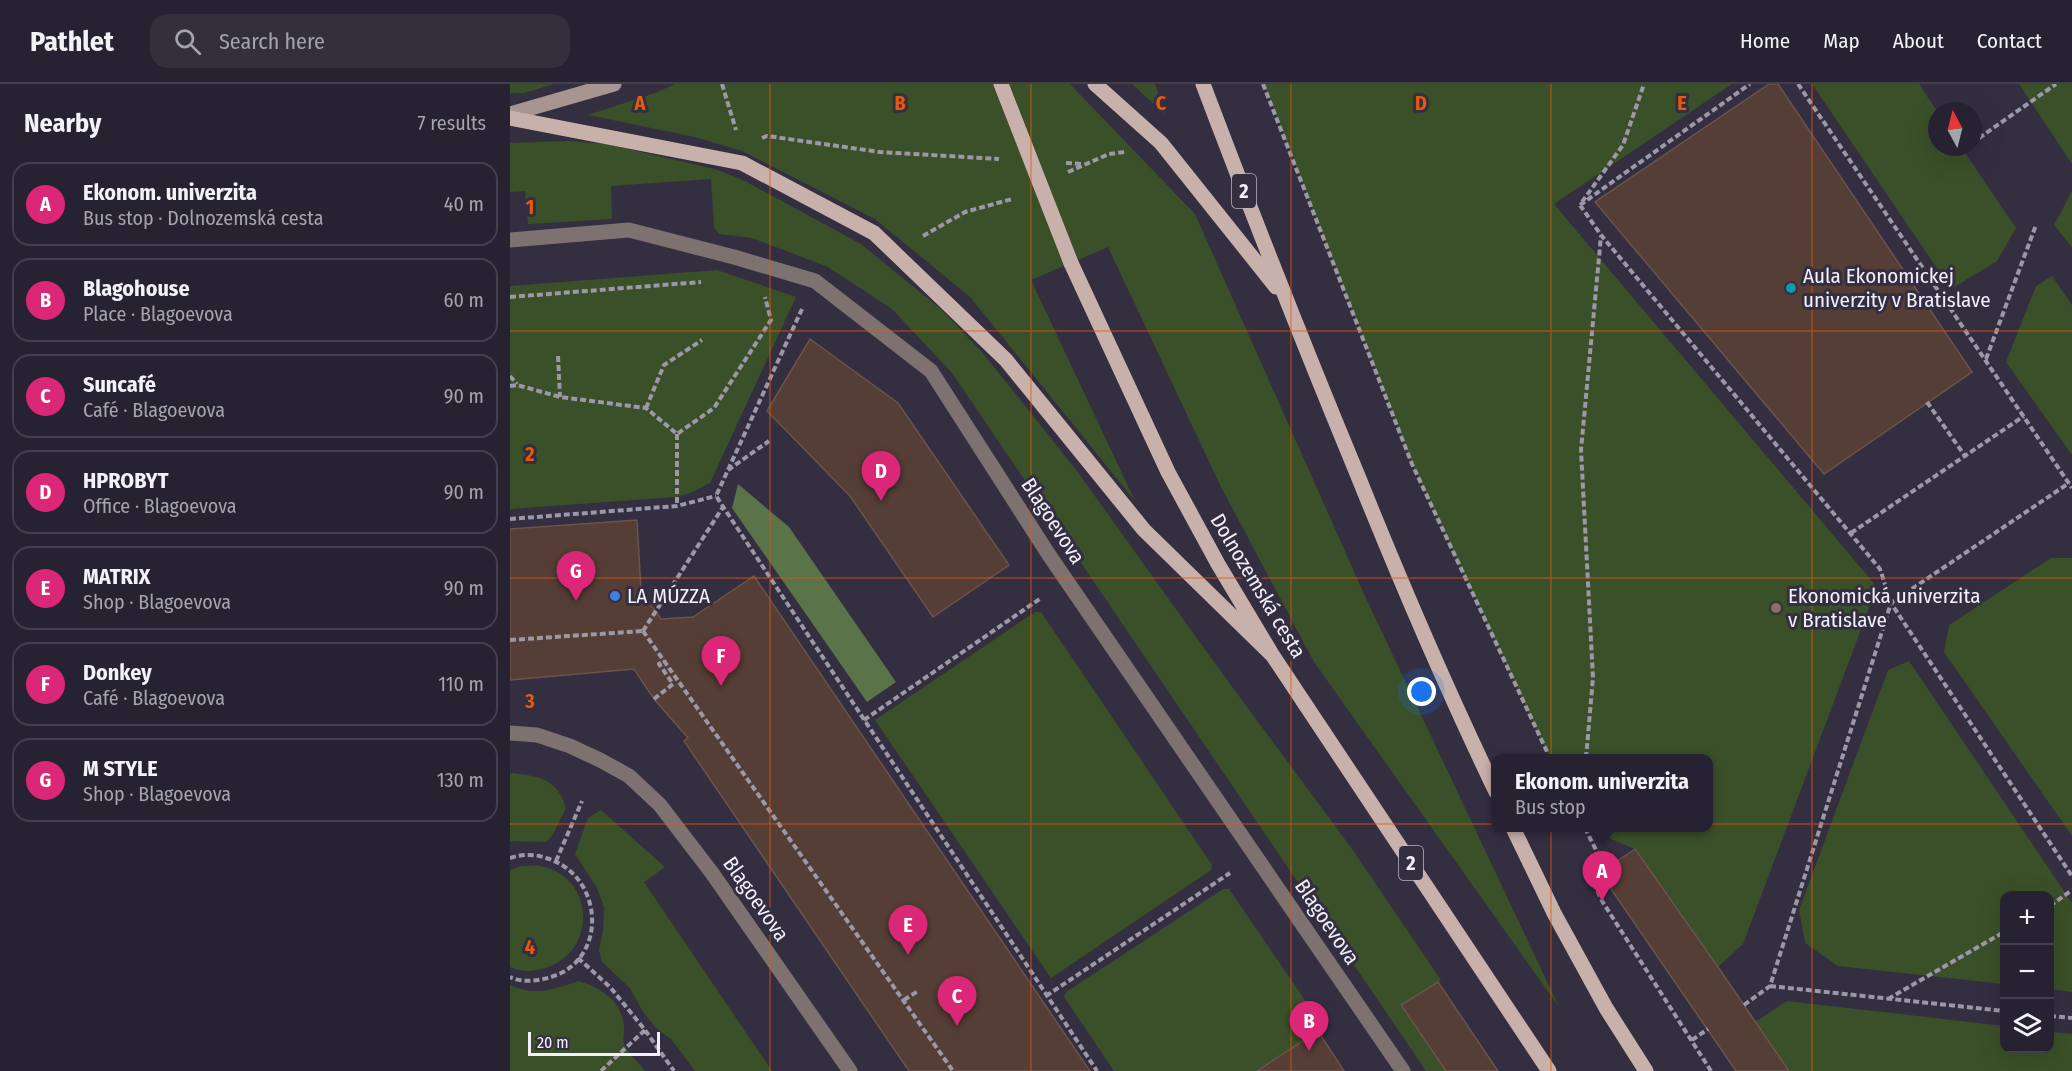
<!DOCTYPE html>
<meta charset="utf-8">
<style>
body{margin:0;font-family:"Fira Sans Condensed",sans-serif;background:#332f3d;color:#f1f3f6}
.controls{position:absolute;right:18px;bottom:18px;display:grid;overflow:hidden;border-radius:12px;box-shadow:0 6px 24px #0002}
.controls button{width:54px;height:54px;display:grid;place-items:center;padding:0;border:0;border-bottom:2px solid #433f4d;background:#272231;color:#f1f3f6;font:30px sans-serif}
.compass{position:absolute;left:1418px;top:18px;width:54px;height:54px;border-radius:50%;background:#272231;box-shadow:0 6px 24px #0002;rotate:353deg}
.scale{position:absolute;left:18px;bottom:15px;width:132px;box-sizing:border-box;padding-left:6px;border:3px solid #f3f0fd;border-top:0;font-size:16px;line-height:21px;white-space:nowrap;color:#f3f0fd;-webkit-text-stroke:4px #342e41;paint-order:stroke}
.you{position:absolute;left:912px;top:608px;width:21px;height:21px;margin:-15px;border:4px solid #fff;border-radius:50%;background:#1a73e8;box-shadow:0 0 0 9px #1a73e833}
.badge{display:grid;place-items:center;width:39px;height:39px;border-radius:50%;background:#db2777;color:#fff;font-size:20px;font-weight:700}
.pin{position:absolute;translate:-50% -50px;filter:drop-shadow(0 2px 3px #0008)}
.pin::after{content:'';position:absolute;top:32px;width:21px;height:18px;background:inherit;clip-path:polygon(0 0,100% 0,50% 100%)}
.popup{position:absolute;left:981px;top:670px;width:222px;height:78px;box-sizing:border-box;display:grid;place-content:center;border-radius:12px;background:#272231;filter:drop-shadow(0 2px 4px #0005);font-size:20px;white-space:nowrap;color:#a4a4ab}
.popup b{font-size:22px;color:#f1f3f6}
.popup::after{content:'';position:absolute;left:50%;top:100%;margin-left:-12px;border:12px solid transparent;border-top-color:#272231}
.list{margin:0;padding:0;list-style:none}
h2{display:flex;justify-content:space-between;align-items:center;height:78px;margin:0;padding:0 24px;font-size:26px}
h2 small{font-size:20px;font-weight:400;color:#a4a4ab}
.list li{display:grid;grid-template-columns:39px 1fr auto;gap:18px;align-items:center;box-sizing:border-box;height:84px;margin:0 12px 12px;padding:0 12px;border:2px solid #433f4d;border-radius:18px}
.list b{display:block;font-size:22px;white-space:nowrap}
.list p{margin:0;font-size:20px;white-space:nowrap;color:#a4a4ab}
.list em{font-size:20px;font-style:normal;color:#a4a4ab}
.icon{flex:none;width:33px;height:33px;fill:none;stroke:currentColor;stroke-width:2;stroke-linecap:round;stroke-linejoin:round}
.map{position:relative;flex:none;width:1562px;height:987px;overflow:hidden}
header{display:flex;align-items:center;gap:36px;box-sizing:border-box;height:84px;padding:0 30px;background:#272231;border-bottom:2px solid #433f4d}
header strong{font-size:28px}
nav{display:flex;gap:33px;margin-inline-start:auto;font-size:21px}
.search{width:420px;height:54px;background:#332f3d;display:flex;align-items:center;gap:15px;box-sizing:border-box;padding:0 21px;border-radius:18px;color:#a4a4ab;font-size:22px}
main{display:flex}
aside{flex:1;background:#272231}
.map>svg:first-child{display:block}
.green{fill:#3a5028}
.forest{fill:#5b7348}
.building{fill:#543e35;stroke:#6b544b;stroke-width:1.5}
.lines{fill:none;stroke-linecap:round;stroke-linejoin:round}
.path{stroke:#9c98a8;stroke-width:4;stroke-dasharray:6 3;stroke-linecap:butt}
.street{stroke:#7d726f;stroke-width:15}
.secondary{stroke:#a89591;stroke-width:15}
.primary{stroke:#c9b1ab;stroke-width:15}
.primary-bridge{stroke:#c9b1ab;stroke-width:15}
.grid{fill:none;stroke:#e8590c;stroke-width:1.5;stroke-opacity:0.55}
.culture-dot{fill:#0f9aa8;stroke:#342e41;stroke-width:2}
.shop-dot{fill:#3f7fe0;stroke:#342e41;stroke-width:2}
.education-dot{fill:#8d6e63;stroke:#342e41;stroke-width:2}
.labels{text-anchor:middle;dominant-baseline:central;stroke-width:6;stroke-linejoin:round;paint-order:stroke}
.shield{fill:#342e41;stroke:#bab6c5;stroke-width:1.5}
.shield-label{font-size:20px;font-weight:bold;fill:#f3f0fd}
.poi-label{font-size:21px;fill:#f3f0fd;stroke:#342e41;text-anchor:start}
.street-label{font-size:21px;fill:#f3f0fd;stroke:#342e41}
.grid-label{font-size:20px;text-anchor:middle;font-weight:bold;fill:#e8590c;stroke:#342e41;stroke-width:6;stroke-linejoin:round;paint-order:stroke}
</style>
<header>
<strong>Pathlet</strong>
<div class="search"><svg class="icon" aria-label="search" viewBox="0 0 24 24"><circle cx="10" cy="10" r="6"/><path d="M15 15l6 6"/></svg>Search here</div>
<nav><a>Home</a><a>Map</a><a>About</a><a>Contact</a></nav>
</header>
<main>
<aside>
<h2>Nearby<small>7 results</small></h2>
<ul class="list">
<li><span class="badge">A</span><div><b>Ekonom. univerzita</b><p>Bus stop · Dolnozemská cesta</p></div><em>40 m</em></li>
<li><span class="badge">B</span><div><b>Blagohouse</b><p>Place · Blagoevova</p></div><em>60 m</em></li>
<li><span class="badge">C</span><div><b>Suncafé</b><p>Café · Blagoevova</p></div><em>90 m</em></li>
<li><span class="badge">D</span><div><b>HPROBYT</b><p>Office · Blagoevova</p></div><em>90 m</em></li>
<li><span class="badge">E</span><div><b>MATRIX</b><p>Shop · Blagoevova</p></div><em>90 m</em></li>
<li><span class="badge">F</span><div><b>Donkey</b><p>Café · Blagoevova</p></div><em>110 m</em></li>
<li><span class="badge">G</span><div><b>M STYLE</b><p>Shop · Blagoevova</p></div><em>130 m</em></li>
</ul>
</aside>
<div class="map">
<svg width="1562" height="987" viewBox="0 0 1562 987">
<rect width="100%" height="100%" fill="#342e41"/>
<path class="green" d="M0,0H44L14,9H0Z
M165,0H560L685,130L854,510L1049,923L804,578L711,403L598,163L521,196L625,417L460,213L365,135L232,67L185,53L78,31L145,9Z
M622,0H645L656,31Z
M754,0H1222L1044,120L1367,503L1233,860L1208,883L1125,765L1101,755L1093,744H1198V674H1042L1037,668L902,380Z
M1302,0H1409L1427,27V63H1451L1506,144L1487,177L1441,205Z
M1509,0H1562V80Z
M58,57L96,60L205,85L233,96L351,160L432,226L472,268L567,387L701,574L842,765L931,896L892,921L936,987H916L442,289L382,225L318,183L242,154L209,150L204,143L201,95L101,102L102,135L18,140L15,107L0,108V59Z
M1562,107V163L1544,141Z
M207,186L286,213L200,399L183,408L166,413L0,425V202Z
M1542,192L1562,221V371L1496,278L1526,202Z
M1541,474H1562V752L1434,568L1439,541Z
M525,528H531L702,781L701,786L541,894L365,636Z
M1399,577L1562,819V908L1540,905V812H1494V900L1328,882L1295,859L1289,826L1378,586Z
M0,689C29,692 47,694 56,724L42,752L36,758L0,757Z
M91,726L155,783L134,798L262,987H185L162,956L146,944L133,928L120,904L92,878L89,866L93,847L94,823L87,804L65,770L78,734Z
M11,782C17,782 24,781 30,782C89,793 87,876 27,886C19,888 8,887 0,883V786Z
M713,805H719L812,941L808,947L747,987H604L554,913L556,908Z
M69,897C92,905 110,915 114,941C115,947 112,955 114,960C118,969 129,979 135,987H0V901C27,913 42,905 69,897Z
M1277,917L1494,942V964H1540V948L1562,950V987H1270L1272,977L1245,938Z"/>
<path class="forest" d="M228,400L279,443L386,598L357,618L222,424Z"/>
<path class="building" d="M1259,0H1268L1462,288L1314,390L1085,118Z
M300,255L388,319L499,481L423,533L340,412L257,327Z
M127,436L131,507L151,535L183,533L244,492L580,987H399L174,657L178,654L144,615L124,585L0,596V445Z
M1125,765L1208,883L1279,987H1226L1090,789Z
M928,898L988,987H936L891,921Z
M808,947L834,987H747Z"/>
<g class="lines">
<path class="path" d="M212,0L226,46
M753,0L902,380L1040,674
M1288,0L1562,404
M252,54L257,52L370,68L489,75
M1469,54L1546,0
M556,79L573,80
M558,88L599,70L615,68
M1072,118L1113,61L1134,0
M1070,121L1091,151L1370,485L1381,519L1562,792
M1070,121L1240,0
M413,152L455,128L502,115
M0,213L191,198
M292,225L206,412L587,987
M48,272L50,313
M1476,275L1526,141
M0,292L7,300
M0,302L7,301L50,313L136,324L167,350L204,324L261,236L255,213
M1417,318L1455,372
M136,324L154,281L192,256
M167,350V422
M218,386L259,357
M0,435L167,422L206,412
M1341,449L1514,332
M133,547L443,987
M133,547L213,423
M0,556L133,547
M144,615L163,600L149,580L154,577
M354,636L531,514
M1076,674L1083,594L1071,366L1091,152
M1075,744L1088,770L1077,785L1092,817L1201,987
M0,774C12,770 25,770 36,774C93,790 100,875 41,893C28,897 13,899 0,893
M46,777L72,717
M1540,822L1562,806
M68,874L100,903L135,946L164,987
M1260,902L1494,927
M536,912L720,789
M1378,915L1494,848
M394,916L408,907
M1234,921L1260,902L1381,519L1559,399
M1540,932L1562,934
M1182,956L1198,945
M91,987L135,946"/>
<path class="street" d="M0,156L119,146L224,173L305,197L421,287L539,471L893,987
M0,649L27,651L60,662L90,676L119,692L150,721L202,789L340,987"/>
<path class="secondary" d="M0,30L104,0"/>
<path class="primary" d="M585,0L651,59L766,203
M693,0C743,132 794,262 848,392C891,499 936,604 986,708
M0,34L232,79L364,149L496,276L634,446L763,572
M561,179L658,388L708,480L763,572L1039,987
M1003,744L1044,829L1096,924L1136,987"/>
<path class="primary-bridge" d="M491,0L561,179"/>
</g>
<path class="grid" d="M260,0V987M521,0V987M781,0V987M1041,0V987M1302,0V987M0,247H1562M0,494H1562M0,740H1562"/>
<circle class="culture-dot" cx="1281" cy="204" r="6"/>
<circle class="shop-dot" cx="105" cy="512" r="6"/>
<circle class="education-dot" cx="1266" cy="524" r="6"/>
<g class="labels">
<g class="shield">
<rect x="722" y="90" width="24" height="34" rx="4.5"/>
<rect x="889" y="762" width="24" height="34" rx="4.5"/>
</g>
<g class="shield-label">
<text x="734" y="107">2</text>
<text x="901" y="779">2</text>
</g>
<g class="poi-label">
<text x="1293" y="192">Aula Ekonomickej<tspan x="1293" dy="24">univerzity v Bratislave</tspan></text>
<text x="117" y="512">LA MÚZZA</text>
<text x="1278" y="512">Ekonomická univerzita<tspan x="1278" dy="24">v Bratislave</tspan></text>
</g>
<g class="street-label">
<text transform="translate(543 437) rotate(57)">Blagoevova</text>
<text transform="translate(748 502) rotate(59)">Dolnozemská cesta</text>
<text transform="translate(246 815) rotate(55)">Blagoevova</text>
<text transform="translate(817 838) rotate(56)">Blagoevova</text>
</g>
</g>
<g class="grid-label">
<text x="130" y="26">A</text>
<text x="390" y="26">B</text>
<text x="651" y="26">C</text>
<text x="911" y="26">D</text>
<text x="1172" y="26">E</text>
<text x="20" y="130">1</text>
<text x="20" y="377">2</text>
<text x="20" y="624">3</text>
<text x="20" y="870">4</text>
</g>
</svg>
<div class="controls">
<button>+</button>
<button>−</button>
<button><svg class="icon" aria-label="layers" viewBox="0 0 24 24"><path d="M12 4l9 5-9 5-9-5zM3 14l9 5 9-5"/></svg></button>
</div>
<svg class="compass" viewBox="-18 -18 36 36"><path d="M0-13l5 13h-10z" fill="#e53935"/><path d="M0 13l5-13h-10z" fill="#a4a4ab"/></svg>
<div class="scale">20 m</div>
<div class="you"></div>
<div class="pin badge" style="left:1092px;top:817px">A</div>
<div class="popup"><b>Ekonom. univerzita</b>Bus stop</div>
<div class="pin badge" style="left:799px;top:967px">B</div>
<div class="pin badge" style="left:447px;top:942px">C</div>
<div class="pin badge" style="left:371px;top:417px">D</div>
<div class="pin badge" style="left:398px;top:871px">E</div>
<div class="pin badge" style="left:211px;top:602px">F</div>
<div class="pin badge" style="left:66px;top:517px">G</div>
</div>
</main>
